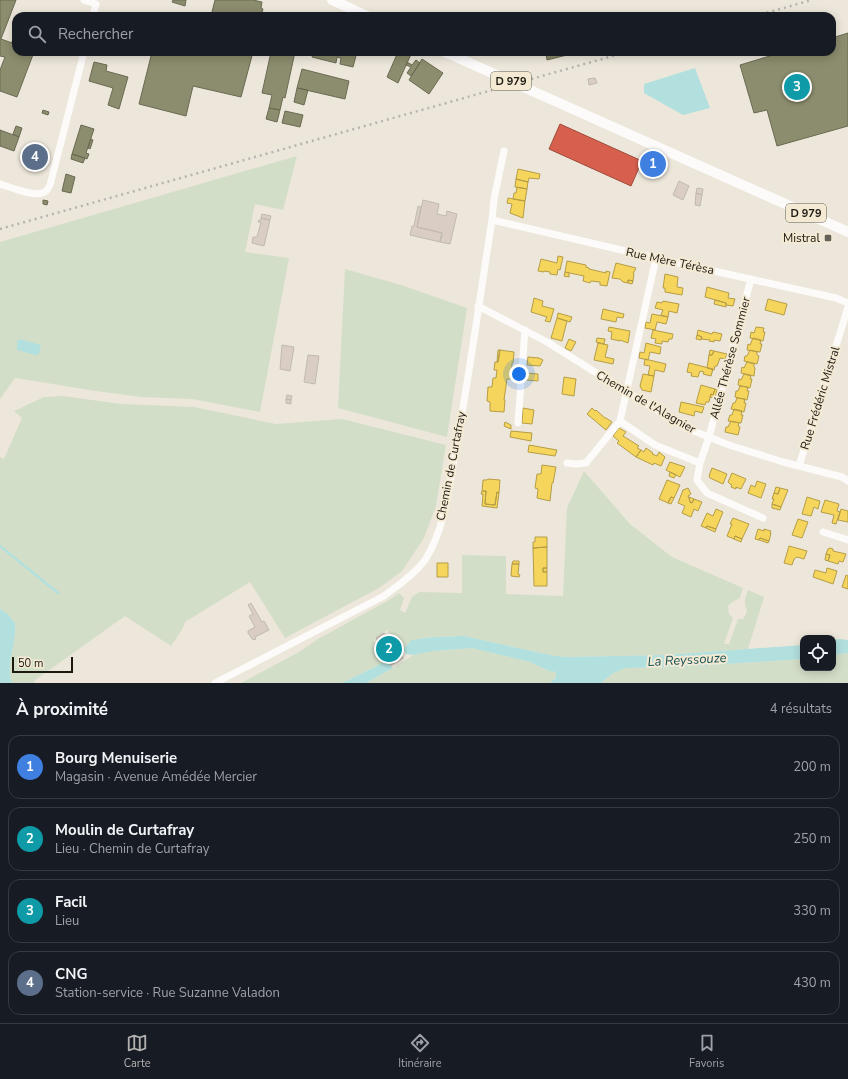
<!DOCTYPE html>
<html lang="fr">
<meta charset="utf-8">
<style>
body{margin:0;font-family:"Nunito Sans",sans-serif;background:#20242c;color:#f1f3f6}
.controls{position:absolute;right:12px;bottom:12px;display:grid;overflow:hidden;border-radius:8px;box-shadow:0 2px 10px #0003}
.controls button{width:36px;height:36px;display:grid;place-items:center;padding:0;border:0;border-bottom:1px solid #363941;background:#171b24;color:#f1f3f6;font:20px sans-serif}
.scale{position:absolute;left:12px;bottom:10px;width:61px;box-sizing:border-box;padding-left:4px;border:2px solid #1c1911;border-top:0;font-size:11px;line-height:14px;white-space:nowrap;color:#1c1911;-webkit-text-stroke:3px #f4ead4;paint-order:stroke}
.you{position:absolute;left:519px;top:374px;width:14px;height:14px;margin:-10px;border:3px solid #fff;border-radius:50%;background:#1a73e8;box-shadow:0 0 0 6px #1a73e833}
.badge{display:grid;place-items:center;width:26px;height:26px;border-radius:50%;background:#b2b1af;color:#fff;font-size:13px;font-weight:700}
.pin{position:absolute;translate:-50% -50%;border:2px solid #fff;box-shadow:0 1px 4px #0006}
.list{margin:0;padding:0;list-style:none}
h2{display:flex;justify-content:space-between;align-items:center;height:52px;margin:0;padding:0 16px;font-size:17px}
h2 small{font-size:13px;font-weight:400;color:#9ea1a6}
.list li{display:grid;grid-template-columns:26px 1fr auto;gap:12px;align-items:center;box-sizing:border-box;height:64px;margin:0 8px 8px;padding:0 8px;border:1px solid #363941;border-radius:12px}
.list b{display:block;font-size:15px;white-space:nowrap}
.list p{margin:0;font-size:13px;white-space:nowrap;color:#9ea1a6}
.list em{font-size:13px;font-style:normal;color:#9ea1a6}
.icon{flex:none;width:22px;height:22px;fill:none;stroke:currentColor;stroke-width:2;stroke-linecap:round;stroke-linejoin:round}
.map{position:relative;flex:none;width:848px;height:683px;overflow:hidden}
.search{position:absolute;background:#171b24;box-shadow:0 2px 10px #0003;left:12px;right:12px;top:12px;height:44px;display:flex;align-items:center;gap:10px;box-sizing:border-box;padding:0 14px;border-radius:12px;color:#9ea1a6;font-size:15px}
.sheet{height:340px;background:#171b24}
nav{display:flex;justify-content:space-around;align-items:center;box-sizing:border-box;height:56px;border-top:1px solid #363941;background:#171b24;font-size:11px;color:#9ea1a6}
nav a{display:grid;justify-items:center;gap:2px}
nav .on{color:#b2b1af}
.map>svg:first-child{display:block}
.green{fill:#d3dec8}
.water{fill:#b2e0de}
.homes{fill:#f6d55c;stroke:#b59d46}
.shops{fill:#d6604d;stroke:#9e4b3b}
.industry{fill:#8c8c6e;stroke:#6a6a52}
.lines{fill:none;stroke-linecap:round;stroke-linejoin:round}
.stream{stroke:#b2e0de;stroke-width:2.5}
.building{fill:#dacec4;stroke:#c0b9b2}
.minor{stroke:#fcfbfa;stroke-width:7}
.primary{stroke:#fcfbfa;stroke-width:10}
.rail{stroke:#b6b4b1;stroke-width:2.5;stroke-dasharray:2 4;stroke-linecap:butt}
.poi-dot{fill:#656158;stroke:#f4ead4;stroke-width:1.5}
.labels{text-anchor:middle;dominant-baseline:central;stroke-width:4;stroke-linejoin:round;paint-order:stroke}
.shield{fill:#f4ead4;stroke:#5d584c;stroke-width:1}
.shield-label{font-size:11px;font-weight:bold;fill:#1c1911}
.poi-label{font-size:12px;fill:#1c1911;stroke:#f4ead4;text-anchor:end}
.street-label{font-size:12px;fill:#1c1911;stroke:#f4ead4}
.water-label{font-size:13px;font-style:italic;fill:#165154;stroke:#f4ead4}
</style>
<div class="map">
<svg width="848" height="683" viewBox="0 0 848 683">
<rect width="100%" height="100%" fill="#ede7db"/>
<path class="green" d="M297,156L283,210L255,204L245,252L289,258L260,412L192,399L141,397L96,391L15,378L0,399V242Z
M345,269L401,285L467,308L447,437L338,408Z
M63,396L121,404L194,407L276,424L342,419L446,445L436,506L424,538L402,571L379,588L285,638L250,582L185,622L183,628L171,646L125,616L34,681L35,683H12C5,664 17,642 15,623L8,614L0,609V457L4,459L22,418L14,411L44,397Z
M584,471L630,524L672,557L743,588L740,598L732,602L728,606L729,614L733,618L724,644H729L738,619H743C751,608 744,609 745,600C745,597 747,593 748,590L764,597L748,649L666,655L568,657L555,656L464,636L433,637L413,640L403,649L387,630L373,640L379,651L387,660L377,666L342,683H241L299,652L318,639L389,600L399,593L404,598L400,610L405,613L412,597L419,592L462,593V555L506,556V594L563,596L567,508Z
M472,648L530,662L549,671L556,672V677L550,683H366L393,668L413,655L434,651Z
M848,653V683H601L612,674L625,668L680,667L803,659V668H833V655Z"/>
<path class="water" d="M695,68L710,108L683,115L644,93V84Z
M20,339L41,345L39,354L35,355L17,350V341Z
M0,609L8,614L15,623C17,643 5,664 12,683H0Z
M464,636L555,656L568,657L666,655L803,645V659L680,667L625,668L612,674L601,683H550L556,677V672L549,671L530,662L472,648L434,651L413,655L406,654L403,649L412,640L433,637Z
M839,639L848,640V653L833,655V640Z
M387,660L393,668L366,683H342L377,666Z"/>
<path class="homes" d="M518,169L540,174L539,179L529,178L528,182L516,179Z
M516,179L528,182L527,189L515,187Z
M517,187L527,189L525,201L513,199L514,193H516Z
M508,198L525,201L523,218L510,213L512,204L507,203Z
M558,256L563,257L560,270L558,269L557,275L550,274V272L544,271V272L538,271L541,259L557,263Z
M567,261L586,265V267L589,268V269L606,273V271L610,272L607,286L600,285V282L591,281L590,283L583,281L584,276L565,272Z
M616,263L636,268L633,274H634L633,281L628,280V283L623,282L620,279L612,278Z
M565,272L569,273V277L564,276Z
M665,274L678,277L677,287L683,288L682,295L665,292V288H663Z
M628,280L633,281L632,284L628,283Z
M707,287L729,293L728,298L735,299L733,306L726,305V303L705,297Z
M534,298L543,301L542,306L554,309L550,322L545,321L547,317L531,312Z
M768,299L787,304L784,315L765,310Z
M715,300L726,303V307L714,304Z
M663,301L679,304L677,313L669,311L668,317L661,315L663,310L655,308L657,302L662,303Z
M603,309L624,314L623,318L617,317L616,322L601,319Z
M558,313L572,317L570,322L557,318Z
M652,314L668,317L666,324L657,322L655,330L645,328L646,322L650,323Z
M557,318L567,321L562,341L551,338Z
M609,327L630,331L628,343L620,340V341L611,339L612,332L608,331Z
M756,327L764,328L763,332H765L763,341L750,338L751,332L754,333Z
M653,330L673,334L672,339H669L668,342L662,341V344L655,343L656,339L651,338Z
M698,330L712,334L713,332L722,334L720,341L714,340V342L709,341L710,340L701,339L702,337L697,335Z
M697,335L702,337L701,340L696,339Z
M597,338L605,339L604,344L596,342Z
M753,338L761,340L760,344H762L760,352L747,350L748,344L750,345Z
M569,339L576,342L571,351L565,348Z
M598,343L608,345L605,357L614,359L613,364L594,360Z
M646,343L661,347L660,354L650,352L648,360L639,358L640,352L644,353Z
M498,350H500L498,362H497Z
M500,350L514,352L513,363H512L511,379H507L504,400H505L504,412L490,411V402L487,401L488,387H492L493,378H496L497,370H494L495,362H498Z
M710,350L714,351L712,355H709Z
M750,350L757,352V355L759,356L757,364L744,361L745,356H747Z
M714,351L727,354L725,359L720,358L717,366H715L714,370L707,368L709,355H712Z
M528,357L539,358L543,360L540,366L527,365Z
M645,359L666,364L664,372L655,370L654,376L648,375L650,366L644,365Z
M747,362L754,364V367L755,368L754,376L741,373L742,367L744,368Z
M689,363L713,369L711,376L703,374L704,372L700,371L698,377L691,376L692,373L687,372Z
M526,373L538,374V381L526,380Z
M643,374L654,376L651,392L642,390L640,386Z
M744,374L751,376L750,379H752L750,388L738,385L739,379L741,380Z
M564,377L576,379L574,396L562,394Z
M701,385L715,389L713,395L711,394L709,402H706L705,405L696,403Z
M740,386L748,387L747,391H749L747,400L735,397L736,391H738Z
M715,389L717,390L715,398L710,397L711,394L713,395Z
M737,398L745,399L744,403H746L744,412L731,409L733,403H735Z
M681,402L704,407L702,413L695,411L694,416L679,412Z
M523,408L534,410L532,424L522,423Z
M592,408L595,411L596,410L605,418H606L612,422L606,430L587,414Z
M734,409L742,411L741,415H743L741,423L728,421L730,415H732Z
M731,421L739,423L738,426L740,427L738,435L725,432L726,427H728Z
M505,422L511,425V429L504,426Z
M619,428L626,432L623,436L639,446L637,448L641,450L636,457L617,443L619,441L613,436Z
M511,431L532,433L531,441L510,437Z
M529,445L557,450L555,456L528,452Z
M646,448L653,453L652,454L657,456L659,452L665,457L661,466L654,463L653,465L636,457L641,450L644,452Z
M670,462L685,467L680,477L666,470Z
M542,465L556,467L553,483H552L550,501L537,498L538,489L535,488L537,474H541Z
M712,468L727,474L723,484L710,478L709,476Z
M670,472L676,475L674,478L669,476Z
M732,473L746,479L741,489L736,487V489L731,487L732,485L730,484L728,482Z
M488,479L500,480L499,493L497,492L495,505L485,504L486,491H482L483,480H487Z
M667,480L680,485L674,498L671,497L668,503L659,499Z
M757,481L766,484L761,498L748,493L751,485L755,487Z
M776,487L780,488L778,494L774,493Z
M688,488L691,494L688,496L690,501V502L692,503L694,499L702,502L698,511L694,509L691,517L682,513L685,506L678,503L683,490Z
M780,488L788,490L781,507L772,504L774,499H772L774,493L778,494Z
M482,491H486L485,504L495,505L497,492L499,493L497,508L482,506L483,494H481Z
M671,497L674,498L671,504L668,503Z
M689,497L694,499L692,503L690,502Z
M807,497L820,501L818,509L814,507L811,516L802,514Z
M825,500L839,504L837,511L840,512L836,524L832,523L834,515L821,512Z
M772,504L781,507L780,510L772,508Z
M716,509L723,512L716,529L707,526L706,528L701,526L707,513L713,516Z
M841,509L848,511V522L838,520Z
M733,518L749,524L742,539L735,536L734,539L727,536L732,524H730Z
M798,519L808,522L802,538L792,535Z
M707,526L716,529L715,532L706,528Z
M758,529L764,531V529L771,531L770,533H771L769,541L760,538L759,540L755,539Z
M735,536L742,539L741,542L734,539Z
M535,537H547V547L533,548V542H535Z
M760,538L769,541L768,543L759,540Z
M789,546L807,551L804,559L797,557L794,559L792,565L784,563Z
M547,547V568H543V572H547V586H534L533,548Z
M830,548L833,549V551L846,554L843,562L839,561L838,564L828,561L830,555L826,554L828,549Z
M826,554L830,555L828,561L825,560Z
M513,561H519V564H512Z
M437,563H448V577H437Z
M512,564H519L518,574L520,575L519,577L511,576Z
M543,568H547V572H543Z
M827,568L837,571L833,584L813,577L815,570L826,573Z
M846,575L848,576V589L842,587Z"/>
<path class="shops" d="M560,124L642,161L631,186L549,149Z"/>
<path class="industry" d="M0,0H16L1,39L12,43V41L16,43V52H34L17,97L0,91V70L5,57L0,56Z
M173,0H186L185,6L172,2Z
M215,0H253L262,2L261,8L263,9L261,16H211Z
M848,33V126L777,146L767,110L754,113L740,65L783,52H832V38Z
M152,52H253L241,97L193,86L186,116L139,104Z
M271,52H295L285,98L283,97L280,110L269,108L272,95L262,93Z
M314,52L317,53L318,52H357L353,67L340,64L341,58L337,57L336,63L312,57Z
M398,52H412L398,83L387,77Z
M553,52H579L547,60L546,54Z
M422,59L443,73L429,94L409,80Z
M416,60L420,63L411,76L407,73L411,67L406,65L407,62L412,65Z
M94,62L107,65L106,71L128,77L119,109L108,105L113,88L89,81Z
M302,69L349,81L345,99L297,88Z
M297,88L308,90L304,105L294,102Z
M269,108L280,110L277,122L266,119Z
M43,110L49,112L48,115L42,113Z
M285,111L303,115L300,127L282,123Z
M81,125L94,129L86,153L89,154L87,159L72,154Z
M16,126L22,128L19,137L13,134Z
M0,130L19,137L14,151L0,146Z
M91,139L93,140L90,149L88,148Z
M72,154L85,158L83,163L71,159Z
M66,174L75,177L71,193L62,191Z
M43,200L48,201L47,205L43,204Z"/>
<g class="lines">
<path class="stream" d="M0,546L58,593"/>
</g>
<path class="building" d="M595,78L597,83L589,85L588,79Z
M679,181L689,186L683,200L673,195Z
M697,188L703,189L702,195L696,193Z
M696,193L702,195L700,206L695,205Z
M423,200L439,204L437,214L446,216L447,211L457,214L450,244L440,242L442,233L417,227Z
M418,206L421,207L417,227L442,233L440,242L410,235L412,226H414Z
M262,214L271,216L270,220L261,218Z
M261,218L270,220L264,246L252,243L253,237H257L261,222H258L259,220H261Z
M282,345L294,347L290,371L280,369Z
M308,355L319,356L315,384L304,382Z
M287,395L292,396L291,400L286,399Z
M286,399L291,400V404L286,403Z
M251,603L262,622L264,621L269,630L255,637L256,639L253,640L248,633V631L255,627L249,616L253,614L248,605Z
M384,633L403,658L391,665L380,650L383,648L376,638Z"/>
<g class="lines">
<path class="minor" d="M84,0L96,4L93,16
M0,184C10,187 38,199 46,191C48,189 49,187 50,185L84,52
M492,220L660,259L836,298L848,303
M656,258L620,421L655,445L700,463
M751,279L709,437L700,463L697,480L707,493L763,518
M478,306L547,342L627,392L686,428L729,445L783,462L842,477L848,481
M518,423L525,330
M567,463L576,464L586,463L620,421
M799,466L848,307
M823,532L848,540
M215,683L384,596C398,585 414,575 425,560C445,530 450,482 456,447C470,372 480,296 492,220L494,199L504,151"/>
<path class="primary" d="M332,0L367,16
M445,52L848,232"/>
<path class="rail" d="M755,16L812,0
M0,229L627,52"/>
</g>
<rect class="poi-dot" x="824" y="234" width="8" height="8" rx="2"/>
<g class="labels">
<g class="shield">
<rect x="491" y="72" width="40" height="18" rx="3"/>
<rect x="786" y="204" width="40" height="18" rx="3"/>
</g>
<g class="shield-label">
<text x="511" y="81">D 979</text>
<text x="806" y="213">D 979</text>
</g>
<g class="poi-label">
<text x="820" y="238">Mistral</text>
</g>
<g class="street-label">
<text transform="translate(670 261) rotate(12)">Rue Mère Térèsa</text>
<text transform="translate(730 358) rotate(-75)">Allée Thérèse Sommier</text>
<text transform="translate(820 398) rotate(-73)">Rue Frédéric Mistral</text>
<text transform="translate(646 402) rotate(30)">Chemin de l'Alagnier</text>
<text transform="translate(451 466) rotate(-79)">Chemin de Curtafray</text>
</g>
<g class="water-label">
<text transform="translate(687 660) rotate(-3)">La Reyssouze</text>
</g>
</g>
</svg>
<div class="controls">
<button><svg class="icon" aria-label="locate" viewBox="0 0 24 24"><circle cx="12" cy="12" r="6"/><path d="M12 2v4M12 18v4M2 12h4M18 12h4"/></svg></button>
</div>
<div class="scale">50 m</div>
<div class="you"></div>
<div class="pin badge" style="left:653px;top:164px;background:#3f7fe0">1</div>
<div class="pin badge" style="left:389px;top:649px;background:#0f9aa8">2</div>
<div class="pin badge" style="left:797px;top:87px;background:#0f9aa8">3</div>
<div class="pin badge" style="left:35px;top:157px;background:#5c6f8a">4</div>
<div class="search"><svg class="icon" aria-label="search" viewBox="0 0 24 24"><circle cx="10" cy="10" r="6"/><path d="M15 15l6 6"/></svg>Rechercher</div>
</div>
<section class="sheet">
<h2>À proximité<small>4 résultats</small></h2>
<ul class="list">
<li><span class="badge" style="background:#3f7fe0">1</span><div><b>Bourg Menuiserie</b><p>Magasin · Avenue Amédée Mercier</p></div><em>200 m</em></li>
<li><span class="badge" style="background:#0f9aa8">2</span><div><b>Moulin de Curtafray</b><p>Lieu · Chemin de Curtafray</p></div><em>250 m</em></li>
<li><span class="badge" style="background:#0f9aa8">3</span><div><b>Facil</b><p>Lieu</p></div><em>330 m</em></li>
<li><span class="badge" style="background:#5c6f8a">4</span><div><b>CNG</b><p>Station-service · Rue Suzanne Valadon</p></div><em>430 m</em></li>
</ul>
</section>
<nav>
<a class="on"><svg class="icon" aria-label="map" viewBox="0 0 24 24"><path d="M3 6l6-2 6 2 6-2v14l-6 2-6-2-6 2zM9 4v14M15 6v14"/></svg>Carte</a>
<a><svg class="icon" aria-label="directions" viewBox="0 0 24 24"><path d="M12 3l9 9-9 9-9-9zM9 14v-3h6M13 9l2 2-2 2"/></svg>Itinéraire</a>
<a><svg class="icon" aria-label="saved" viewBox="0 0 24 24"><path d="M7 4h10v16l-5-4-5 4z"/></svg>Favoris</a>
</nav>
